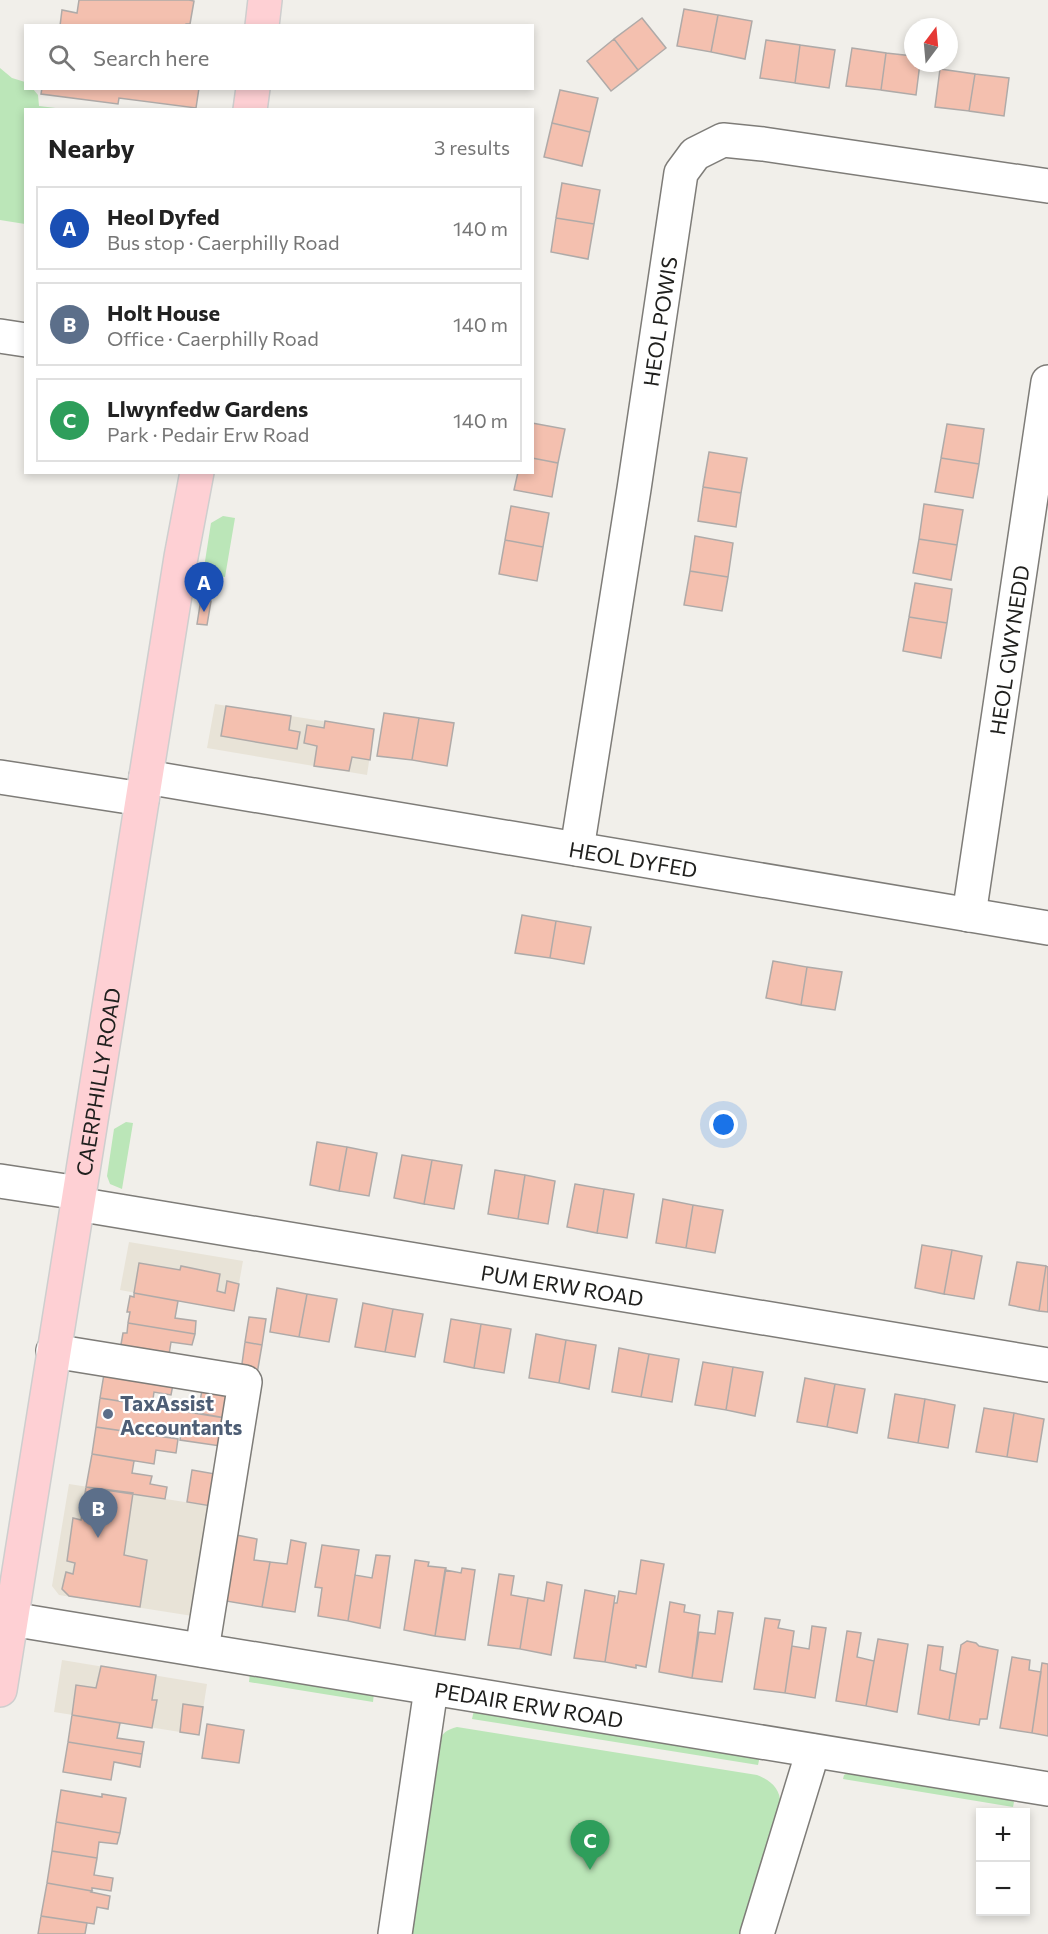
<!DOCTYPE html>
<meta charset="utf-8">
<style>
body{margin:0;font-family:Commissioner,sans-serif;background:#f2f2f2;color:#222}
.controls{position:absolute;right:18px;bottom:18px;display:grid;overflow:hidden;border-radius:0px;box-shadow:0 3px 9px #0003}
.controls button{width:54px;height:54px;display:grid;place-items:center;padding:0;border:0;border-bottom:2px solid #e0e0e0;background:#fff;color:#222;font:30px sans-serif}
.compass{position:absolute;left:904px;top:18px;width:54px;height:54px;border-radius:50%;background:#fff;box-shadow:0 3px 9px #0003;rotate:16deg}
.you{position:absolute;left:724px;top:1125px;width:21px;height:21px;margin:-15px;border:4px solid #fff;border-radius:50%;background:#1a73e8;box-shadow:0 0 0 9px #1a73e833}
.badge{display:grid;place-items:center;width:39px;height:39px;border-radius:50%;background:#892086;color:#fff;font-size:20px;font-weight:700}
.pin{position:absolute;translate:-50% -50px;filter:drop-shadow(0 2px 3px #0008)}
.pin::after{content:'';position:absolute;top:32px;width:21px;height:18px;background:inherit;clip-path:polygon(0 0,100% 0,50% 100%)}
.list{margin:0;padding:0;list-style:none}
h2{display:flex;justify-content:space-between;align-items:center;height:78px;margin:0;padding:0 24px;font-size:26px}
h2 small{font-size:20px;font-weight:400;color:#767676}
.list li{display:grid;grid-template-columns:39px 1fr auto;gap:18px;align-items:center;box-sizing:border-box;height:84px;margin:0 12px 12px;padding:0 12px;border:2px solid #e0e0e0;border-radius:0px}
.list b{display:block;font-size:22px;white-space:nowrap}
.list p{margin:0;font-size:20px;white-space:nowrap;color:#767676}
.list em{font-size:20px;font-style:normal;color:#767676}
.icon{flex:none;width:33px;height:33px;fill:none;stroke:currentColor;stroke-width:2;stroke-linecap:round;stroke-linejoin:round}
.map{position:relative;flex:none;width:1048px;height:1934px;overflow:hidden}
.search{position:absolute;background:#fff;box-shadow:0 3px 9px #0003;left:24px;top:24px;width:510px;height:66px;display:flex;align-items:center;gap:15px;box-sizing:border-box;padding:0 21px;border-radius:0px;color:#767676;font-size:22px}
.panel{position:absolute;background:#fff;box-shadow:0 3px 9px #0003;left:24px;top:108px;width:510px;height:366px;border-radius:0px}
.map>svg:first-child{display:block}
.built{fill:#e8e3d7}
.green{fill:#bbe6b8}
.building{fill:#f4c0af;stroke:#afaaa8;stroke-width:1.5}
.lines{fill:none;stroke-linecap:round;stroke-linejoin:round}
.minor-casing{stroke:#7e7c78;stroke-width:36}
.major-casing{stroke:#cecece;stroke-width:36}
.minor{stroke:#fff;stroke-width:33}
.major{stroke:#fed0d4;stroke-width:33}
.service-dot{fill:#5c6f8a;stroke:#fff;stroke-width:2}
.labels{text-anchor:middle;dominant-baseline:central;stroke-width:4.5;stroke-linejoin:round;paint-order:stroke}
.street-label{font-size:21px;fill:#20201e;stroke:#fff}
.service-label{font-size:21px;font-weight:bold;fill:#4e5e75;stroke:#fff;text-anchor:start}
</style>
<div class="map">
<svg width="1048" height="1934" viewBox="0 0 1048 1934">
<rect width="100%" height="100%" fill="#f1efea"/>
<path class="built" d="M215,704L374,729L367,775L207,748Z
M129,1242L243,1261L234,1311L120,1290Z
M69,1484L217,1507L199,1617L59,1595L52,1586Z
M62,1660L207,1684L199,1735L54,1712Z"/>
<path class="green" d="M0,68L12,78L25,82L26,88L33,89L38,95L39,106L64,109L26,110L25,224L0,220Z
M223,516L235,518L225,577L203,574L211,523Z
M126,1122L133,1123L122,1189L110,1184L107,1176L114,1129Z
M250,1673L374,1693L373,1702L249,1682Z
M474,1710L760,1756L758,1765L472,1719Z
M457,1727L757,1775C772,1781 782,1790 780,1807L741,1934H410L439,1743C442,1732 447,1730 457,1727Z
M850,1771L1009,1797L1014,1802L1013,1807L843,1779L844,1775Z"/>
<path class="building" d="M79,0H189L194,1L190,24H186L185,26H60L62,10L77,13Z
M684,9L718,15L711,52L677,46Z
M718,15L752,21L745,59L711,52Z
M642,18L666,48L638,70L614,39Z
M614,39L638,70L611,91L587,61Z
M766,40L800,45L795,83L760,78Z
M800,45L835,50L829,88L795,83Z
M852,48L886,53L881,90L846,86Z
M886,53L913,56V63H920L916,95L881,90Z
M940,69L975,74L969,111L935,107Z
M975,74L1009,78L1004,116L969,111Z
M42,88H199L196,108L119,98L118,104L41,94Z
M560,90L598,98L590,132L552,123Z
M552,123L590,132L582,166L544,157Z
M562,183L600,190L594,224L556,218Z
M556,218L594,224L588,259L551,252Z
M532,423L565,429L558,463L532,458Z
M947,424L984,429L979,464L941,458Z
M709,452L747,458L741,493L703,487Z
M532,458L558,463L552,497L514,490L518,472H532Z
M941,458L979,464L973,498L935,492Z
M703,487L741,493L736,527L698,521Z
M924,504L963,510L957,545L919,539Z
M511,506L549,513L543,547L505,540Z
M695,536L733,543L728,577L690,571Z
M919,539L957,545L951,580L913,573Z
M505,540L543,547L537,581L499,574Z
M690,571L728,577L722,611L684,605Z
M915,583L952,589L947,623L909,617Z
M201,599L211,601L207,625L197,624Z
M909,617L947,623L941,658L903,651Z
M226,706L291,716L289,730L300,732L297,749L221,736Z
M384,713L419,718L412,760L377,756Z
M419,718L454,723L447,766L412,760Z
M325,721L374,729L370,760L352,757L349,771L314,766L317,746L304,743L307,725L324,728Z
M522,915L556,921L550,958L515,953Z
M556,921L591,927L584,964L550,958Z
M773,961L807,967L801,1005L766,998Z
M807,967L842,972L835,1010L801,1005Z
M317,1142L347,1147L339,1191L310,1185Z
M347,1147L377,1153L369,1196L339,1191Z
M402,1155L432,1160L424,1204L394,1198Z
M432,1160L462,1165L454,1209L424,1204Z
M495,1170L525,1175L518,1219L488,1214Z
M525,1175L555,1181L548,1224L518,1219Z
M575,1184L604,1189L597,1233L567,1227Z
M604,1189L634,1194L627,1238L597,1233Z
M663,1199L693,1205L686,1248L656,1243Z
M693,1205L723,1210L715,1253L686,1248Z
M922,1245L952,1250L944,1294L915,1288Z
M952,1250L982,1256L974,1299L944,1294Z
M1017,1262L1046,1266L1039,1311L1009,1305Z
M139,1263L180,1270L181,1266L220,1274L217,1291L225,1293L227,1281L239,1284L234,1311L134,1293Z
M1046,1266L1048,1267V1312L1039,1311Z
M277,1288L307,1294L299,1337L270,1332Z
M134,1293L178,1301L175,1318L196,1321L195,1334L128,1323L130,1312H127L130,1296L134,1297Z
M307,1294L337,1299L329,1342L299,1337Z
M363,1303L393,1309L385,1352L355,1347Z
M393,1309L423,1314L415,1357L385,1352Z
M249,1317L266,1319L262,1345L245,1342Z
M451,1319L481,1324L474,1368L444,1362Z
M128,1323L195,1334L192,1345L171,1342L168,1361L120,1350L123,1333H127Z
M481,1324L511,1329L504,1373L474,1368Z
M536,1334L566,1340L559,1383L529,1378Z
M566,1340L596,1345L589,1389L559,1383Z
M245,1342L262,1345L257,1374L241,1371Z
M619,1348L649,1354L641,1397L612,1392Z
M649,1354L679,1359L672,1402L641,1397Z
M703,1362L733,1367L726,1410L695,1405Z
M733,1367L763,1372L755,1416L726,1410Z
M105,1368L174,1379L171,1395L154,1392L152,1406L100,1398Z
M805,1378L835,1384L827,1427L797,1422Z
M203,1384L236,1389L231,1419L198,1413Z
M835,1384L865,1389L857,1433L827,1427Z
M895,1394L925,1399L918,1443L888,1438Z
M100,1398L231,1419L227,1447L180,1440L181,1434L165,1431L164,1437L96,1427Z
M925,1399L955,1405L948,1448L918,1443Z
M984,1408L1014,1413L1007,1457L976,1452Z
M1014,1413L1044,1419L1037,1462L1007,1457Z
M96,1427L178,1439L176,1453L156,1450L154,1464L92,1454Z
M92,1454L134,1461L132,1473L152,1476L150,1484L167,1487L165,1499L86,1487Z
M192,1470L221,1475L217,1507L187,1502Z
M86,1487L133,1493L124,1555L147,1560L140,1607L69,1596L62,1589L66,1572L73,1574L75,1563L67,1561L73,1518L81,1520Z
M231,1534L257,1539L254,1560L270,1562L262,1607L220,1600Z
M291,1540L306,1543L295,1612L262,1607L270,1562L287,1564Z
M322,1545L359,1550L348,1621L318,1616L322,1588L315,1587Z
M376,1555L390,1556L380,1628L348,1621L355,1575L372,1578Z
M415,1560L429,1562L428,1566L446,1568L435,1636L404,1630Z
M641,1560L664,1564L646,1667L636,1665V1668L605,1662L614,1603H617L619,1591L636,1594Z
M462,1568L475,1570L465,1640L435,1636L445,1570L461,1573Z
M499,1574L514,1576L511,1595L528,1598L520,1649L488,1645Z
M547,1582L562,1585L551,1655L520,1649L528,1598L544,1601Z
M585,1590L615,1596L605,1662L574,1658Z
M670,1602L685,1605L684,1612L700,1615L692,1678L659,1672Z
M718,1611L733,1613L722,1682L692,1678L699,1632L715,1634Z
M765,1618L780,1620L778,1628L794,1631L785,1693L754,1689Z
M812,1626L826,1628L815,1698L785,1693L792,1646L809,1649Z
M847,1631L861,1633L857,1657L874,1661L866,1706L836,1701Z
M878,1639L908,1644L897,1712L866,1706Z
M967,1641L976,1643L979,1646L998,1650L987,1719H980L979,1725L949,1720L961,1645Z
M928,1645L943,1647L940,1670L956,1674L949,1720L918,1714Z
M1012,1657L1030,1660L1029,1670L1041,1672L1032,1733L1000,1728Z
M1042,1663L1048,1664V1736L1032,1733Z
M101,1666L156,1675L152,1700H157L152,1728L72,1715L76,1685L96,1688Z
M183,1704L203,1707L199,1735L180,1732Z
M72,1715L120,1723L117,1738L144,1742L142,1754L68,1742Z
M207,1724L244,1730L239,1763L202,1758Z
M68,1742L142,1754L140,1767L114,1762L111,1780L63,1772Z
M61,1790L102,1797V1794L126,1798L120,1833L56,1822Z
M56,1822L120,1833L117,1844L99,1842L97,1858L52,1851Z
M52,1851L97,1858L94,1875L113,1878L111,1891L92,1888V1891L47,1883Z
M47,1883L92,1891L91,1892L110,1896L108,1909L97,1907L94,1924L41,1916Z
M41,1916L87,1923L85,1934H38Z"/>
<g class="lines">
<g class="minor-casing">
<g id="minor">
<path d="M0,336L26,340"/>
<path d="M0,777L142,799"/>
<path id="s1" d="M146,777L1048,928"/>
<path id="s2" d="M577,849L634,489L681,173L695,154L723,140L763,144L1048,186"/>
<path id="s3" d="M969,915L1048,382"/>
<path d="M0,1181L79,1193"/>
<path id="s4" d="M77,1204L1048,1365"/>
<path d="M53,1351L245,1382L202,1650"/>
<path id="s5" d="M11,1619L1048,1789"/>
<path d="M395,1934L431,1689"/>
<path d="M757,1934L813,1751"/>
</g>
</g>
<g class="major-casing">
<g id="major">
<path d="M262,26L265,0"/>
<path d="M250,110L253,88"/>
<path id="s6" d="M0,1690L181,557L197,472"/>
</g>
</g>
<use href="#minor" class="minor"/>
<use href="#major" class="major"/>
</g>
<circle class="service-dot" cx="108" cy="1414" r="6"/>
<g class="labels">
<g class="street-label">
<text stroke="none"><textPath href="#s2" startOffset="534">HEOL POWIS</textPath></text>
<text stroke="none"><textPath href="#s3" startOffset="268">HEOL GWYNEDD</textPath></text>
<text stroke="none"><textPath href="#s1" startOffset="494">HEOL DYFED</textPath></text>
<text stroke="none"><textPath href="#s6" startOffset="616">CAERPHILLY ROAD</textPath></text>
<text stroke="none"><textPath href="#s4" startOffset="492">PUM ERW ROAD</textPath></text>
<text stroke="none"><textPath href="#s5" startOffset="525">PEDAIR ERW ROAD</textPath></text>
</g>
<g class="service-label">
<text x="120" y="1402">TaxAssist<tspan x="120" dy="24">Accountants</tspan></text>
</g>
</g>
</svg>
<div class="controls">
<button>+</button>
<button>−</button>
</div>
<svg class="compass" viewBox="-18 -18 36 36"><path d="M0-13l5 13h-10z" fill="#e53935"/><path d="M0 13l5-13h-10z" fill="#767676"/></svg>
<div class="you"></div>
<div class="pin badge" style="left:204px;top:612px;background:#1a4fb4">A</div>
<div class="pin badge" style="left:98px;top:1538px;background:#5c6f8a">B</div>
<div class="pin badge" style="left:590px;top:1870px;background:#2e9e5b">C</div>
<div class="search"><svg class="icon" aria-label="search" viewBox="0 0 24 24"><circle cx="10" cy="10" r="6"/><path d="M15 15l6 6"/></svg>Search here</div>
<section class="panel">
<h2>Nearby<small>3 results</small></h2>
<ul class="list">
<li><span class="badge" style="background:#1a4fb4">A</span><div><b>Heol Dyfed</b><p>Bus stop · Caerphilly Road</p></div><em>140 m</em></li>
<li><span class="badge" style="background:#5c6f8a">B</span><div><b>Holt House</b><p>Office · Caerphilly Road</p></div><em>140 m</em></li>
<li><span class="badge" style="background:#2e9e5b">C</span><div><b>Llwynfedw Gardens</b><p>Park · Pedair Erw Road</p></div><em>140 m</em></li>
</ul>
</section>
</div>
